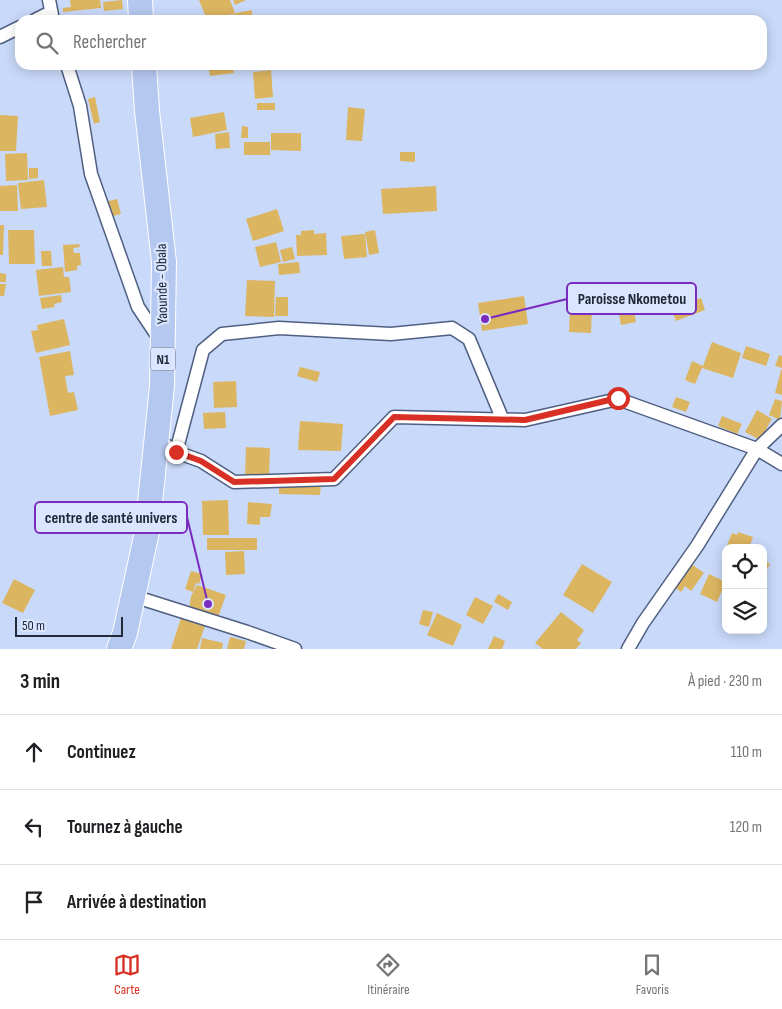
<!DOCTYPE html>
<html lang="fr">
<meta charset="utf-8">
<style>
body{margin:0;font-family:"Sofia Sans Condensed",sans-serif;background:#f6f6f6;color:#202124}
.controls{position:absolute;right:15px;bottom:15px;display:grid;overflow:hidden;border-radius:10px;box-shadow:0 2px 12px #0003}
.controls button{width:45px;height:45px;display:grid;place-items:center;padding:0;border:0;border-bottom:1px solid #e0e0e0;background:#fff;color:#202124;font:25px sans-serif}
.scale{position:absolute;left:15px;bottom:12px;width:108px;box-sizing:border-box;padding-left:5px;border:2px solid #222939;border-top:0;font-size:14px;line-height:18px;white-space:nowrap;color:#222939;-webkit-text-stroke:4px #dae6ff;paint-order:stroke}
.stop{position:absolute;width:15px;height:15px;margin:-11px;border:4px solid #d93025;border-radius:50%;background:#fff}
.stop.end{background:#d93025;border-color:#fff;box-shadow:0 1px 5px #0008}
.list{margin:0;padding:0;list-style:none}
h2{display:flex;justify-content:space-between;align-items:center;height:65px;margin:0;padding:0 20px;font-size:21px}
h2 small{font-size:16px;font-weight:400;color:#757577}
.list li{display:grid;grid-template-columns:32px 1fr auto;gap:15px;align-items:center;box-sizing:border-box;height:75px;padding:0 20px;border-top:1px solid #e0e0e0}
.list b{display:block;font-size:19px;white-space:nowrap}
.list em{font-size:16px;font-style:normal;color:#757577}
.icon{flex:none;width:28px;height:28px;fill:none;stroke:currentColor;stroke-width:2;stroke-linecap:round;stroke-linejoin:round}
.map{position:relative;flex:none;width:782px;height:649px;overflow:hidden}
.search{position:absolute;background:#fff;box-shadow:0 2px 12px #0003;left:15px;right:15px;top:15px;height:55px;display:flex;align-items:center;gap:12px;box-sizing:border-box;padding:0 18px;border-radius:15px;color:#757577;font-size:19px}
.sheet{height:290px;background:#fff}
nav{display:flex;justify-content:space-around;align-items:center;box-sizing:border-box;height:70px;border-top:1px solid #e0e0e0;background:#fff;font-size:14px;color:#757577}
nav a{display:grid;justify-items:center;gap:2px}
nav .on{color:#d93025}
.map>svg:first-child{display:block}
.building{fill:#dcb561}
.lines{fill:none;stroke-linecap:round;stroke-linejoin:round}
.street-casing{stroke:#4f5f82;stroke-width:15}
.highway-casing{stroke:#fff;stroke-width:26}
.street{stroke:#fff;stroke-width:12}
.highway{stroke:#b5c8ef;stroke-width:24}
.route{stroke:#d93025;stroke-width:6}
.labels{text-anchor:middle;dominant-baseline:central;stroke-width:4.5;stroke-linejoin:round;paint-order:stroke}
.shield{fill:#dae6ff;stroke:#596274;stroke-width:1}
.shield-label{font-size:14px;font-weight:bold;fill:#222939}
.street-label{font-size:15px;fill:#222939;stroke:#dae6ff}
.leader{fill:none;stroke:#7b2cbf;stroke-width:2}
.callout-dot{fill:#7b2cbf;stroke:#dae6ff;stroke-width:2}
.callout{fill:#dae6ff;stroke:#7b2cbf;stroke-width:2}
.callout-label{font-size:16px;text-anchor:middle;font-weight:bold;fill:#222939}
</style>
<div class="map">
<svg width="782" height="649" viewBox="0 0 782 649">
<rect width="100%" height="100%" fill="#c9d9f9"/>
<path class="building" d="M70,0H100L101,8L63,12V8L71,7Z
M122,0L123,9L104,11L103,2Z
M199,0H230L235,13L217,20H207Z
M233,0H246L235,5Z
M252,10V20H221L236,13Z
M208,65H233L234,73L210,76Z
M271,70L273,97L255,99L253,72Z
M95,97L100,122L94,124L88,99Z
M257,103H275V110H257Z
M348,107L365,109L362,141L346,140Z
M224,112L227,130L193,137L190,118Z
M0,115L18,116L16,151H0Z
M242,126L248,127V138H241Z
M229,132L230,148L216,149L215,134Z
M271,133H301V151L271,150Z
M244,142H270V155H244Z
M400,152H415V162L400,161Z
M27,153L28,180L6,181L5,154Z
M29,168H38V178L29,179Z
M44,180L47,207L21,209L18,183Z
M17,185L18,211H0V186Z
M436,186L437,211L383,214L381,189Z
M117,199L121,214L109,217L105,202Z
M277,209L284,231L253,241L246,219Z
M0,225H4L3,255H0Z
M8,230H34L35,264H9Z
M314,230V234L326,233L327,255L297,256L296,235H301V231Z
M375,230L379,253L369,255L365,232Z
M365,234L367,257L344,259L341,236Z
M276,242L281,262L260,267L255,247Z
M79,244L80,247L73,248L74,253H80L81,265L77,266V270L65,272L63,245Z
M292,247L295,259L283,262L280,250Z
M41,251H51L52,266H42Z
M299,262L300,273L279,275L278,264Z
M63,267L64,277H69L71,292L39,296L36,270Z
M0,273L6,274V282H0Z
M247,280L275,281L274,317L245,316Z
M0,284H6L4,296H0Z
M61,295L62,302L54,304L55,307L42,309L40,298Z
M524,296L528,324L482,331L478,303Z
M276,297H288V316H275Z
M701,298L705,310L676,321L671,308Z
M632,300L636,322L621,325L617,303Z
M570,308L592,310L591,333L569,332Z
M64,319L70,345L36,353L31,331L38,330L37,325Z
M712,342L741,353L733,378L702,368L695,384L685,380L692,361L703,366Z
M746,346L770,354L766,366L742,358Z
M70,351L74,375L65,376L68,393L74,392L78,410L50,416L39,357Z
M779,355L782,356V368L775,366Z
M300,367L320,372L317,382L297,376Z
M781,370H782V395L775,393Z
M236,381L237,407L214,408L213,382Z
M676,397L690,402L686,412L672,407Z
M775,399L782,401L780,420L769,415Z
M757,410L772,419L760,440L745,432Z
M225,412L226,428L204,429L203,413Z
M722,416L742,424L737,434L718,426Z
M300,421L343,424L341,451L298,450Z
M246,447L270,448L269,476L245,475Z
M279,483L321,484L320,495L279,494Z
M228,500L229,535H203L202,501Z
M248,502L272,504L270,517H260V525L247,524Z
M738,532L753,537L749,548H726L732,533L737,535Z
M207,538H257V550H207Z
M244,551L245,574L226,575L225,552Z
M763,560L770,564L763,577Z
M690,563L704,573L691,591L685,586L681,592L673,586Z
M582,564L612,582L593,613L563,595Z
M191,571L202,574L199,584L196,583L193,592L185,589Z
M709,574L726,582L717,602L700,594Z
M14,579L35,590L23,613L2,603Z
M197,585L226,595L217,620L189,610L191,596Z
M498,594L512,602L508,610L494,602Z
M475,597L493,606L483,624L466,615Z
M423,610L433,612L429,627L419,624Z
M561,612L584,630L577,640L581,643L576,649H543L535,643Z
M437,613L462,625L453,646L427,635Z
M181,618L205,626L197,649H171Z
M494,636L505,641L502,649H488Z
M230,637L246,641L244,649H227Z
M202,638L223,643L222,649H200Z"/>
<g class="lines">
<g class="street-casing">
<path id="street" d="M49,0L53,20
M35,20L51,12
M0,37L20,27
M67,65L80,106L91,174L138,307L160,340
M157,439L176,452L201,461L234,482L334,479L394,417L525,420L618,399L757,449L782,464
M176,452L203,350L222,334L279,328L391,334L452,328L469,339L502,418
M133,596L247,632L295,649
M628,649L643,623L697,546L757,449L782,425"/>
</g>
<g class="highway-casing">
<path id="highway" d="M140,0L141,20
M119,649L125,633L147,532L162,386L164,262L147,111L144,65"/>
</g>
<use href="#street" class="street"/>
<use href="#highway" class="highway"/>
</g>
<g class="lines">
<path class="route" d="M176,452L201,461L234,482L334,479L394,417L525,420L618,398"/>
</g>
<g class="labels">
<rect class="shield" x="150.5" y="347.5" width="25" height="23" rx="4"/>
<g class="shield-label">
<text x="163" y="359">N1</text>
</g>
<g class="street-label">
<text transform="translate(162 284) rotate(-91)">Yaounde - Obala</text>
</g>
</g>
<path class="leader" d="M485 319L567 299M208 604L187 517"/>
<g class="callout-dot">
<circle cx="485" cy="319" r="5"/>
<circle cx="208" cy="604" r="5"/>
</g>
<g class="callout">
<rect x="567" y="283" width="129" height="31" rx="5"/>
<rect x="35" y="502" width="152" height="31" rx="5"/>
</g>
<g class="callout-label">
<text x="632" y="304">Paroisse Nkometou</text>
<text x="111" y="523">centre de santé univers</text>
</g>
</svg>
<div class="controls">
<button><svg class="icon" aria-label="locate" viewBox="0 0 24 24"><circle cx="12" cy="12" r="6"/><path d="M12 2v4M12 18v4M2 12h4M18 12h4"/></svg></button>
<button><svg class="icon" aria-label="layers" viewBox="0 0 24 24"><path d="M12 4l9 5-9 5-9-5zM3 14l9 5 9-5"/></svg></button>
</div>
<div class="scale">50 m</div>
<div class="stop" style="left:618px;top:398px"></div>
<div class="stop end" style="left:176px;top:452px"></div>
<div class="search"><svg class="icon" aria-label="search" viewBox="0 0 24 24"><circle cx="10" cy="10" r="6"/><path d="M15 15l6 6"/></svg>Rechercher</div>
</div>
<section class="sheet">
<h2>3 min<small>À pied · 230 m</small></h2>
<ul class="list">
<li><svg class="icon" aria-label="ahead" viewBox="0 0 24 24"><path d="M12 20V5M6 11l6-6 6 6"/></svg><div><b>Continuez</b></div><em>110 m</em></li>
<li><svg class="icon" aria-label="left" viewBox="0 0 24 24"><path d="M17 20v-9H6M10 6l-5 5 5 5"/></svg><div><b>Tournez à gauche</b></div><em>120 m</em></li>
<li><svg class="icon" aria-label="arrive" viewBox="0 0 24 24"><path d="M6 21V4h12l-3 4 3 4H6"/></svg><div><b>Arrivée à destination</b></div></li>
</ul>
</section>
<nav>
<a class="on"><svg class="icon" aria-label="map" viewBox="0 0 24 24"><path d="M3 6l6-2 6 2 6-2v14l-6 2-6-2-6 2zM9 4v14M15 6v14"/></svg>Carte</a>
<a><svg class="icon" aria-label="directions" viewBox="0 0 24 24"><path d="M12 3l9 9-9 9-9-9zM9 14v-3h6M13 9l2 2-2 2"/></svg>Itinéraire</a>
<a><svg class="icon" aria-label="saved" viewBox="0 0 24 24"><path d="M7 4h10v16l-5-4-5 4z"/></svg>Favoris</a>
</nav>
